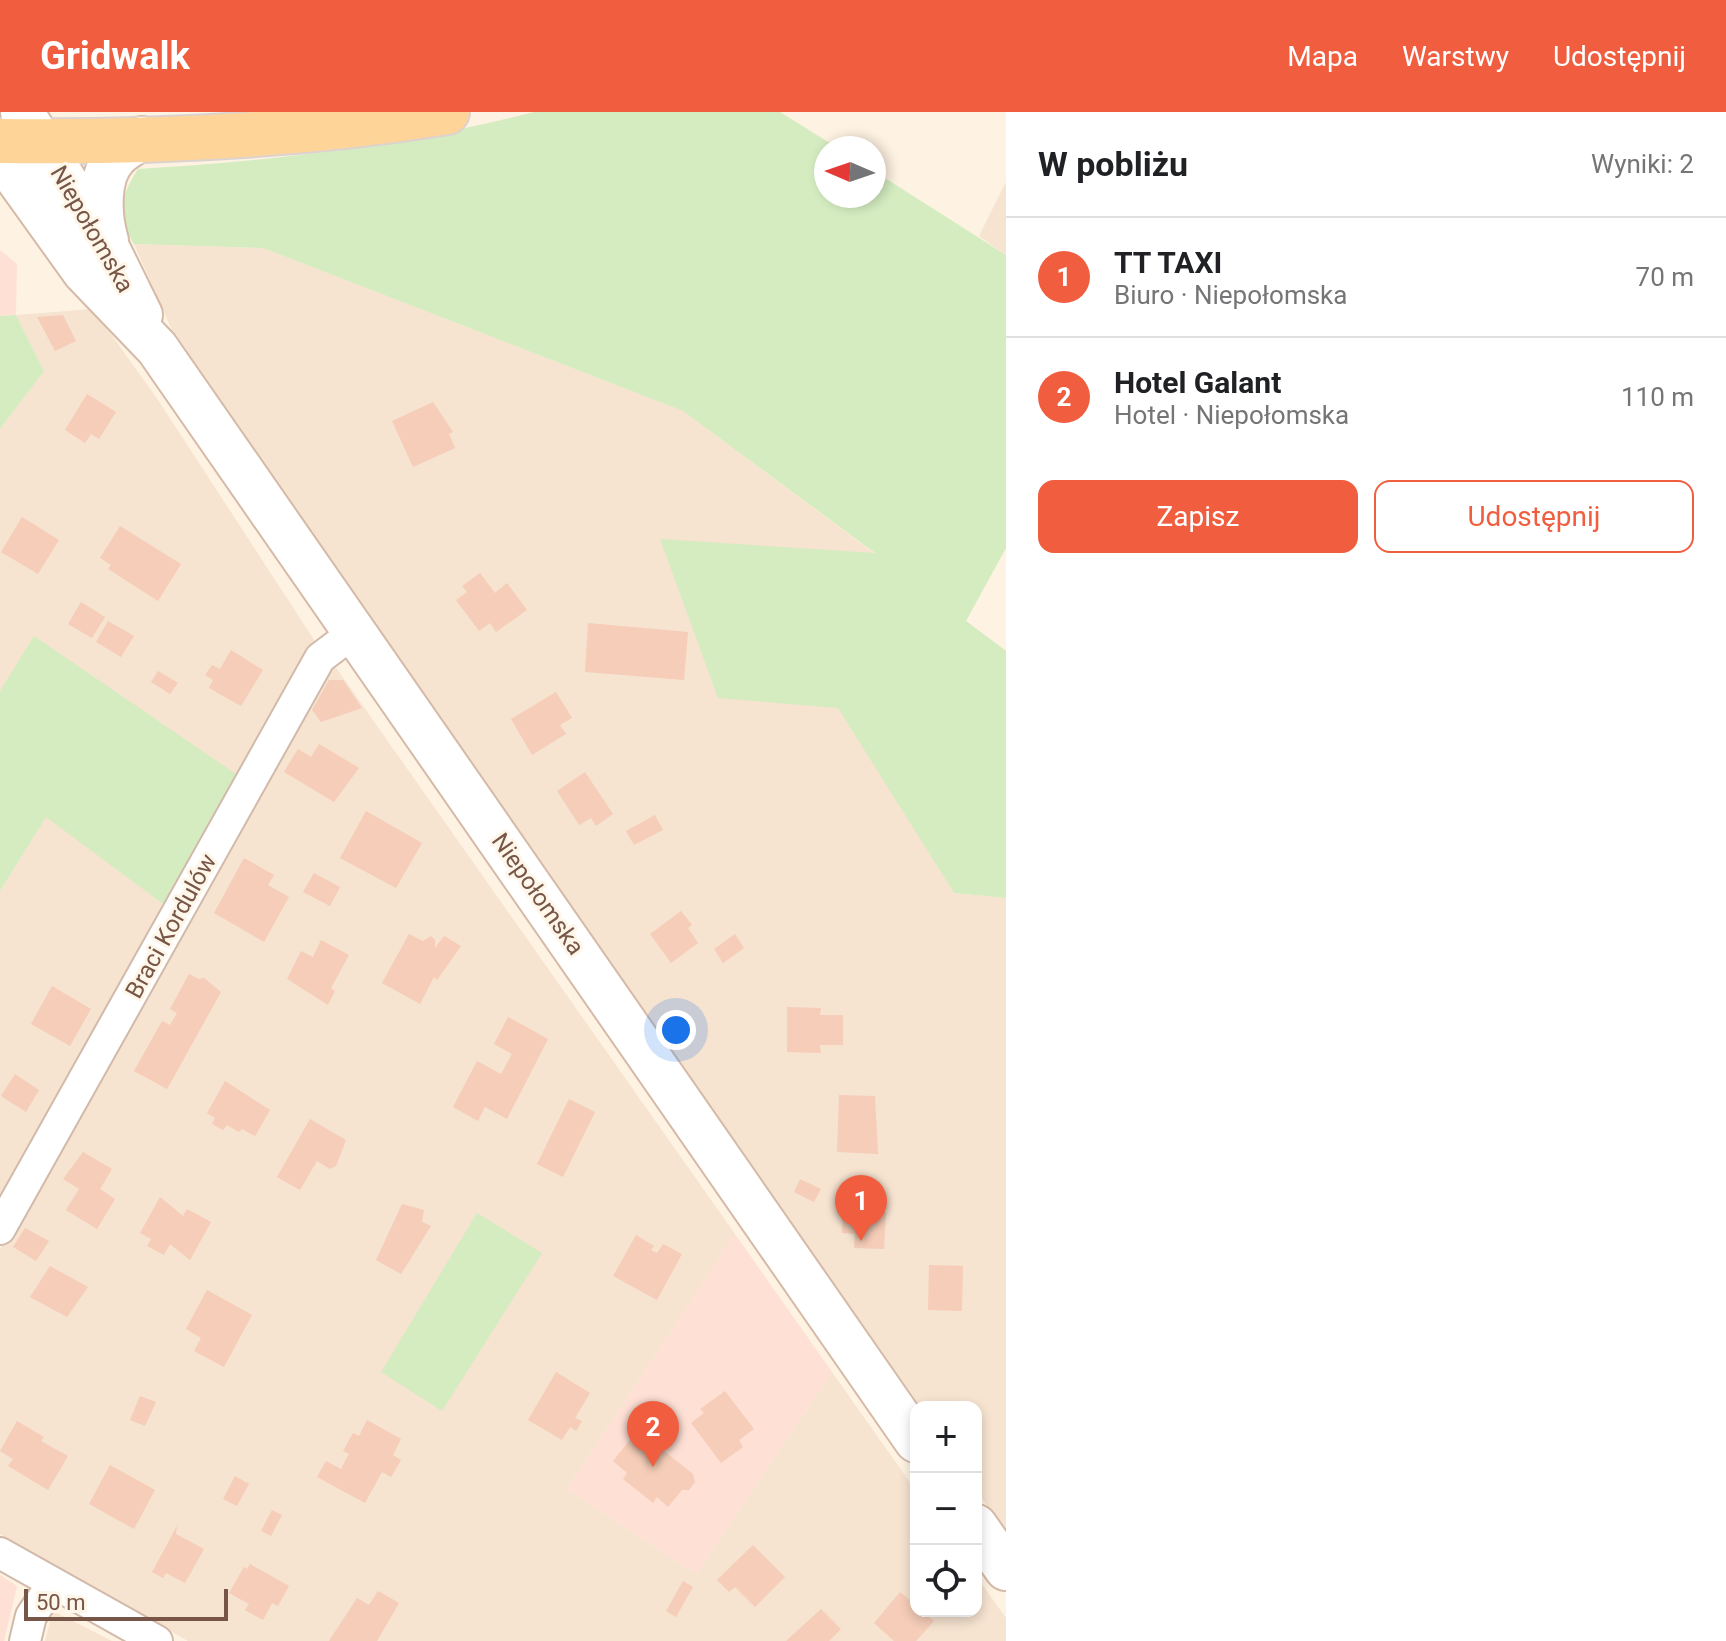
<!DOCTYPE html>
<html lang="pl">
<meta charset="utf-8">
<style>
body{margin:0;font-family:Roboto,sans-serif;background:#f6f6f6;color:#202124}
.controls{position:absolute;right:24px;bottom:24px;display:grid;overflow:hidden;border-radius:16px;box-shadow:0 4px 12px #0003}
.controls button{width:72px;height:72px;display:grid;place-items:center;padding:0;border:0;border-bottom:2px solid #e0e0e0;background:#fff;color:#202124;font:40px sans-serif}
.compass{position:absolute;left:814px;top:24px;width:72px;height:72px;border-radius:50%;background:#fff;box-shadow:0 4px 12px #0003;rotate:272deg}
.scale{position:absolute;left:24px;bottom:20px;width:204px;box-sizing:border-box;padding-left:8px;border:4px solid #775647;border-top:0;font-size:22px;line-height:28px;white-space:nowrap;color:#775647;-webkit-text-stroke:6px #fff6ea;paint-order:stroke}
.you{position:absolute;left:676px;top:918px;width:28px;height:28px;margin:-20px;border:6px solid #fff;border-radius:50%;background:#1a73e8;box-shadow:0 0 0 12px #1a73e833}
.badge{display:grid;place-items:center;width:52px;height:52px;border-radius:50%;background:#f05e3f;color:#fff;font-size:26px;font-weight:700}
.pin{position:absolute;translate:-50% -66px;filter:drop-shadow(0 2px 4px #0008)}
.pin::after{content:'';position:absolute;top:42px;width:28px;height:24px;background:inherit;clip-path:polygon(0 0,100% 0,50% 100%)}
.list{margin:0;padding:0;list-style:none}
h2{display:flex;justify-content:space-between;align-items:center;height:104px;margin:0;padding:0 32px;font-size:34px}
h2 small{font-size:26px;font-weight:400;color:#757577}
.list li{display:grid;grid-template-columns:52px 1fr auto;gap:24px;align-items:center;box-sizing:border-box;height:120px;padding:0 32px;border-top:2px solid #e0e0e0}
.list b{display:block;font-size:30px;white-space:nowrap}
.list p{margin:0;font-size:26px;white-space:nowrap;color:#757577}
.list em{font-size:26px;font-style:normal;color:#757577}
.actions{display:flex;gap:16px;padding:24px 32px}
.actions a{flex:1;padding:18px 0;border:2px solid #f05e3f;border-radius:16px;text-align:center;font-size:28px;color:#f05e3f}
.actions .main{background:#f05e3f;color:#fff}
.icon{flex:none;width:44px;height:44px;fill:none;stroke:currentColor;stroke-width:2;stroke-linecap:round;stroke-linejoin:round}
.map{position:relative;flex:none;width:1006px;height:1529px;overflow:hidden}
header{display:flex;align-items:center;gap:48px;box-sizing:border-box;height:112px;padding:0 40px;background:#f05e3f;color:#fff}
header strong{font-size:38px}
nav{display:flex;gap:44px;margin-inline-start:auto;font-size:28px}
main{display:flex}
aside{flex:1;background:#fff}
.map>svg:first-child{display:block}
.residential{fill:#f6e3d0}
.commercial{fill:#ffe0d5}
.green{fill:#d4ecc0}
.building{fill:#f5cdb8}
.lines{fill:none;stroke-linecap:round;stroke-linejoin:round}
.minor-casing{stroke:#d2baab;stroke-width:34}
.secondary-casing{stroke:#d5baa8;stroke-width:46}
.primary-casing{stroke:#dcd3cf;stroke-width:48}
.minor{stroke:#fff;stroke-width:30}
.secondary{stroke:#fff;stroke-width:42}
.primary{stroke:#ffd498;stroke-width:44}
.labels{text-anchor:middle;dominant-baseline:central;stroke-width:6;stroke-linejoin:round;paint-order:stroke}
.street-label{font-size:24px;fill:#775647;stroke:#fff6ea}
</style>
<header>
<strong>Gridwalk</strong>
<nav><a>Mapa</a><a>Warstwy</a><a>Udostępnij</a></nav>
</header>
<main>
<div class="map">
<svg width="1006" height="1529" viewBox="0 0 1006 1529">
<rect width="100%" height="100%" fill="#fef2e2"/>
<path class="residential" d="M1006,70V143L979,124Z
M134,132L263,136L683,299L1006,539L839,596L954,781L1006,786V1421L976,1378V1295H918L179,234Z
M93,197L158,288L320,537L246,669L0,579V317L44,259L16,203Z
M332,550L735,1122L567,1377L696,1462L832,1260L916,1379V1499H976V1464L1006,1506V1529H188L0,1422V1137L188,810Z
M46,704L171,798L0,1100V779Z
M53,1499L112,1529H45Z"/>
<path class="commercial" d="M0,138L17,152L16,203L0,204Z
M735,1122L832,1260L696,1462L567,1377Z
M0,1463L17,1474L4,1529H0Z"/>
<path class="green" d="M534,0H780L838,36H826V84H874V59L1006,143V436L966,509L1006,539V786L954,781L838,596L718,586L660,427L875,441L683,299L263,136L134,132C115,102 120,86 138,57C272,49 403,34 534,0Z
M16,203L44,259L0,317V204Z
M34,524L246,669L171,798L46,705L0,779V579Z
M477,1101L542,1141L442,1299L381,1260Z"/>
<path class="building" d="M63,203L76,229L55,239L37,205Z
M87,282L116,300L99,327L91,322L85,331L65,318Z
M433,290L453,320L449,322L455,336L413,355L392,309Z
M22,405L59,428L38,462L1,440Z
M120,414L181,452L158,489L108,457L111,453L100,446Z
M480,461L495,481L507,471L527,498L496,520L490,511L479,519L456,488L467,480L462,474Z
M81,490L105,505L92,526L68,512Z
M108,509L134,524L121,545L96,530Z
M588,511L688,520L684,568L585,560Z
M231,538L263,558L241,594L209,576L213,568L205,563L212,553L220,557Z
M158,559L178,571L170,582L151,570Z
M329,568H343L362,596L321,610L312,598Z
M556,580L572,606L560,613L566,622L532,643L511,607Z
M319,632L359,656L334,690L284,660L298,637L311,645Z
M585,660L613,702L596,714L591,706L579,713L557,679Z
M366,699L422,731L396,776L340,746Z
M655,703L663,718L634,733L626,719Z
M244,746L274,763L268,773L289,785L264,830L214,801Z
M314,761L340,775L330,794L303,780Z
M681,799L692,813L688,816L698,831L671,851L650,822Z
M409,822L423,829L431,824L435,828V836L444,824L461,834L437,868L434,865L420,892L382,871Z
M735,822L744,836L723,851L714,837Z
M321,828L349,843L331,876L335,879L328,893L287,867L301,839L313,845Z
M189,862L199,867L204,866L221,880L167,977L134,959L162,909L170,913L177,901L170,897Z
M52,874L91,897L70,934L31,912Z
M787,895L821,896L820,903H843V933H820L821,941L787,940Z
M508,905L548,927L507,1007L485,995L478,1009L453,995L477,949L501,962L512,942L494,932Z
M15,962L39,978L26,1000L1,984Z
M225,969L270,998L255,1024L242,1017L239,1020L227,1013L223,1018L212,1012L215,1006L207,1001Z
M839,983L875,984L878,1042L837,1040Z
M569,987L595,1000L563,1065L537,1052Z
M310,1007L346,1028L336,1054L330,1057L317,1049L300,1078L277,1065Z
M83,1040L112,1057L100,1077L115,1087L97,1117L66,1098L79,1077L63,1067Z
M800,1067L821,1077L814,1090L794,1080Z
M160,1085L183,1104L187,1097L211,1110L190,1148L170,1132L164,1143L147,1134L151,1127L140,1121Z
M402,1092L424,1098L422,1110L431,1114L401,1162L376,1148Z
M843,1098L886,1100L884,1137L854,1136L855,1122L842,1121Z
M25,1116L49,1129L36,1149L13,1135Z
M636,1123L654,1134L651,1138L657,1141L663,1132L682,1142L657,1188L613,1164Z
M929,1153L963,1154L962,1199L928,1198Z
M50,1154L88,1175L67,1205L30,1185Z
M207,1178L252,1203L224,1255L194,1239L201,1226L186,1217Z
M556,1260L590,1281L575,1306L582,1309L576,1319L570,1315L562,1328L528,1308Z
M725,1279L754,1317L739,1328L743,1335L721,1351L691,1311L704,1301L700,1297Z
M140,1284L156,1290L145,1314L130,1308Z
M367,1308L401,1327L393,1343L401,1348L391,1365L382,1360L365,1391L317,1365L326,1349L341,1357L349,1342L343,1339L353,1321L359,1324Z
M17,1309L44,1325L41,1329L68,1344L48,1378L8,1354L13,1347L0,1339Z
M638,1318L693,1362L695,1370L689,1378H682L668,1395L657,1385L653,1391L623,1367L627,1361L613,1349Z
M110,1353L155,1378L134,1417L89,1392Z
M235,1364L249,1372L237,1394L223,1387Z
M272,1398L282,1403L271,1424L261,1419Z
M177,1414L176,1422L204,1437L185,1471L166,1461L163,1466L152,1460Z
M753,1433L785,1465L755,1495L735,1475L729,1480L717,1468Z
M250,1452L289,1474L278,1494L272,1491L263,1508L245,1498L249,1492L229,1481L244,1455L247,1457Z
M683,1469L693,1475L676,1505L666,1499Z
M378,1479L399,1491L377,1529H329L357,1486L369,1493Z
M900,1480L916,1493V1499H922L934,1509L916,1529H894L874,1511Z
M821,1497L841,1517L829,1529H786Z"/>
<g class="lines">
<g class="minor-casing">
<path id="minor" d="M0,1117L320,546L353,521
M0,1441L157,1529
M25,1529L31,1504L53,1471"/>
</g>
<g class="secondary-casing">
<path id="secondary" d="M22,0L109,138L141,203
M0,43L84,160L157,236L916,1329
M107,129C100,105 97,65 116,45C123,37 134,32 142,26
M976,1414L1006,1457"/>
</g>
<g class="primary-casing">
<path id="primary" d="M0,29C148,31 301,24 447,0"/>
</g>
<use href="#minor" class="minor"/>
<use href="#secondary" class="secondary"/>
<use href="#primary" class="primary"/>
</g>
<g class="labels">
<g class="street-label">
<text transform="translate(92 117) rotate(60)">Niepołomska</text>
<text transform="translate(538 782) rotate(55)">Niepołomska</text>
<text transform="translate(171 814) rotate(-61)">Braci Kordulów</text>
</g>
</g>
</svg>
<div class="controls">
<button>+</button>
<button>−</button>
<button><svg class="icon" aria-label="locate" viewBox="0 0 24 24"><circle cx="12" cy="12" r="6"/><path d="M12 2v4M12 18v4M2 12h4M18 12h4"/></svg></button>
</div>
<svg class="compass" viewBox="-18 -18 36 36"><path d="M0-13l5 13h-10z" fill="#e53935"/><path d="M0 13l5-13h-10z" fill="#757577"/></svg>
<div class="scale">50 m</div>
<div class="you"></div>
<div class="pin badge" style="left:861px;top:1129px">1</div>
<div class="pin badge" style="left:653px;top:1355px">2</div>
</div>
<aside>
<h2>W pobliżu<small>Wyniki: 2</small></h2>
<ul class="list">
<li><span class="badge">1</span><div><b>TT TAXI</b><p>Biuro · Niepołomska</p></div><em>70 m</em></li>
<li><span class="badge">2</span><div><b>Hotel Galant</b><p>Hotel · Niepołomska</p></div><em>110 m</em></li>
</ul>
<div class="actions"><a class="main">Zapisz</a><a>Udostępnij</a></div>
</aside>
</main>
